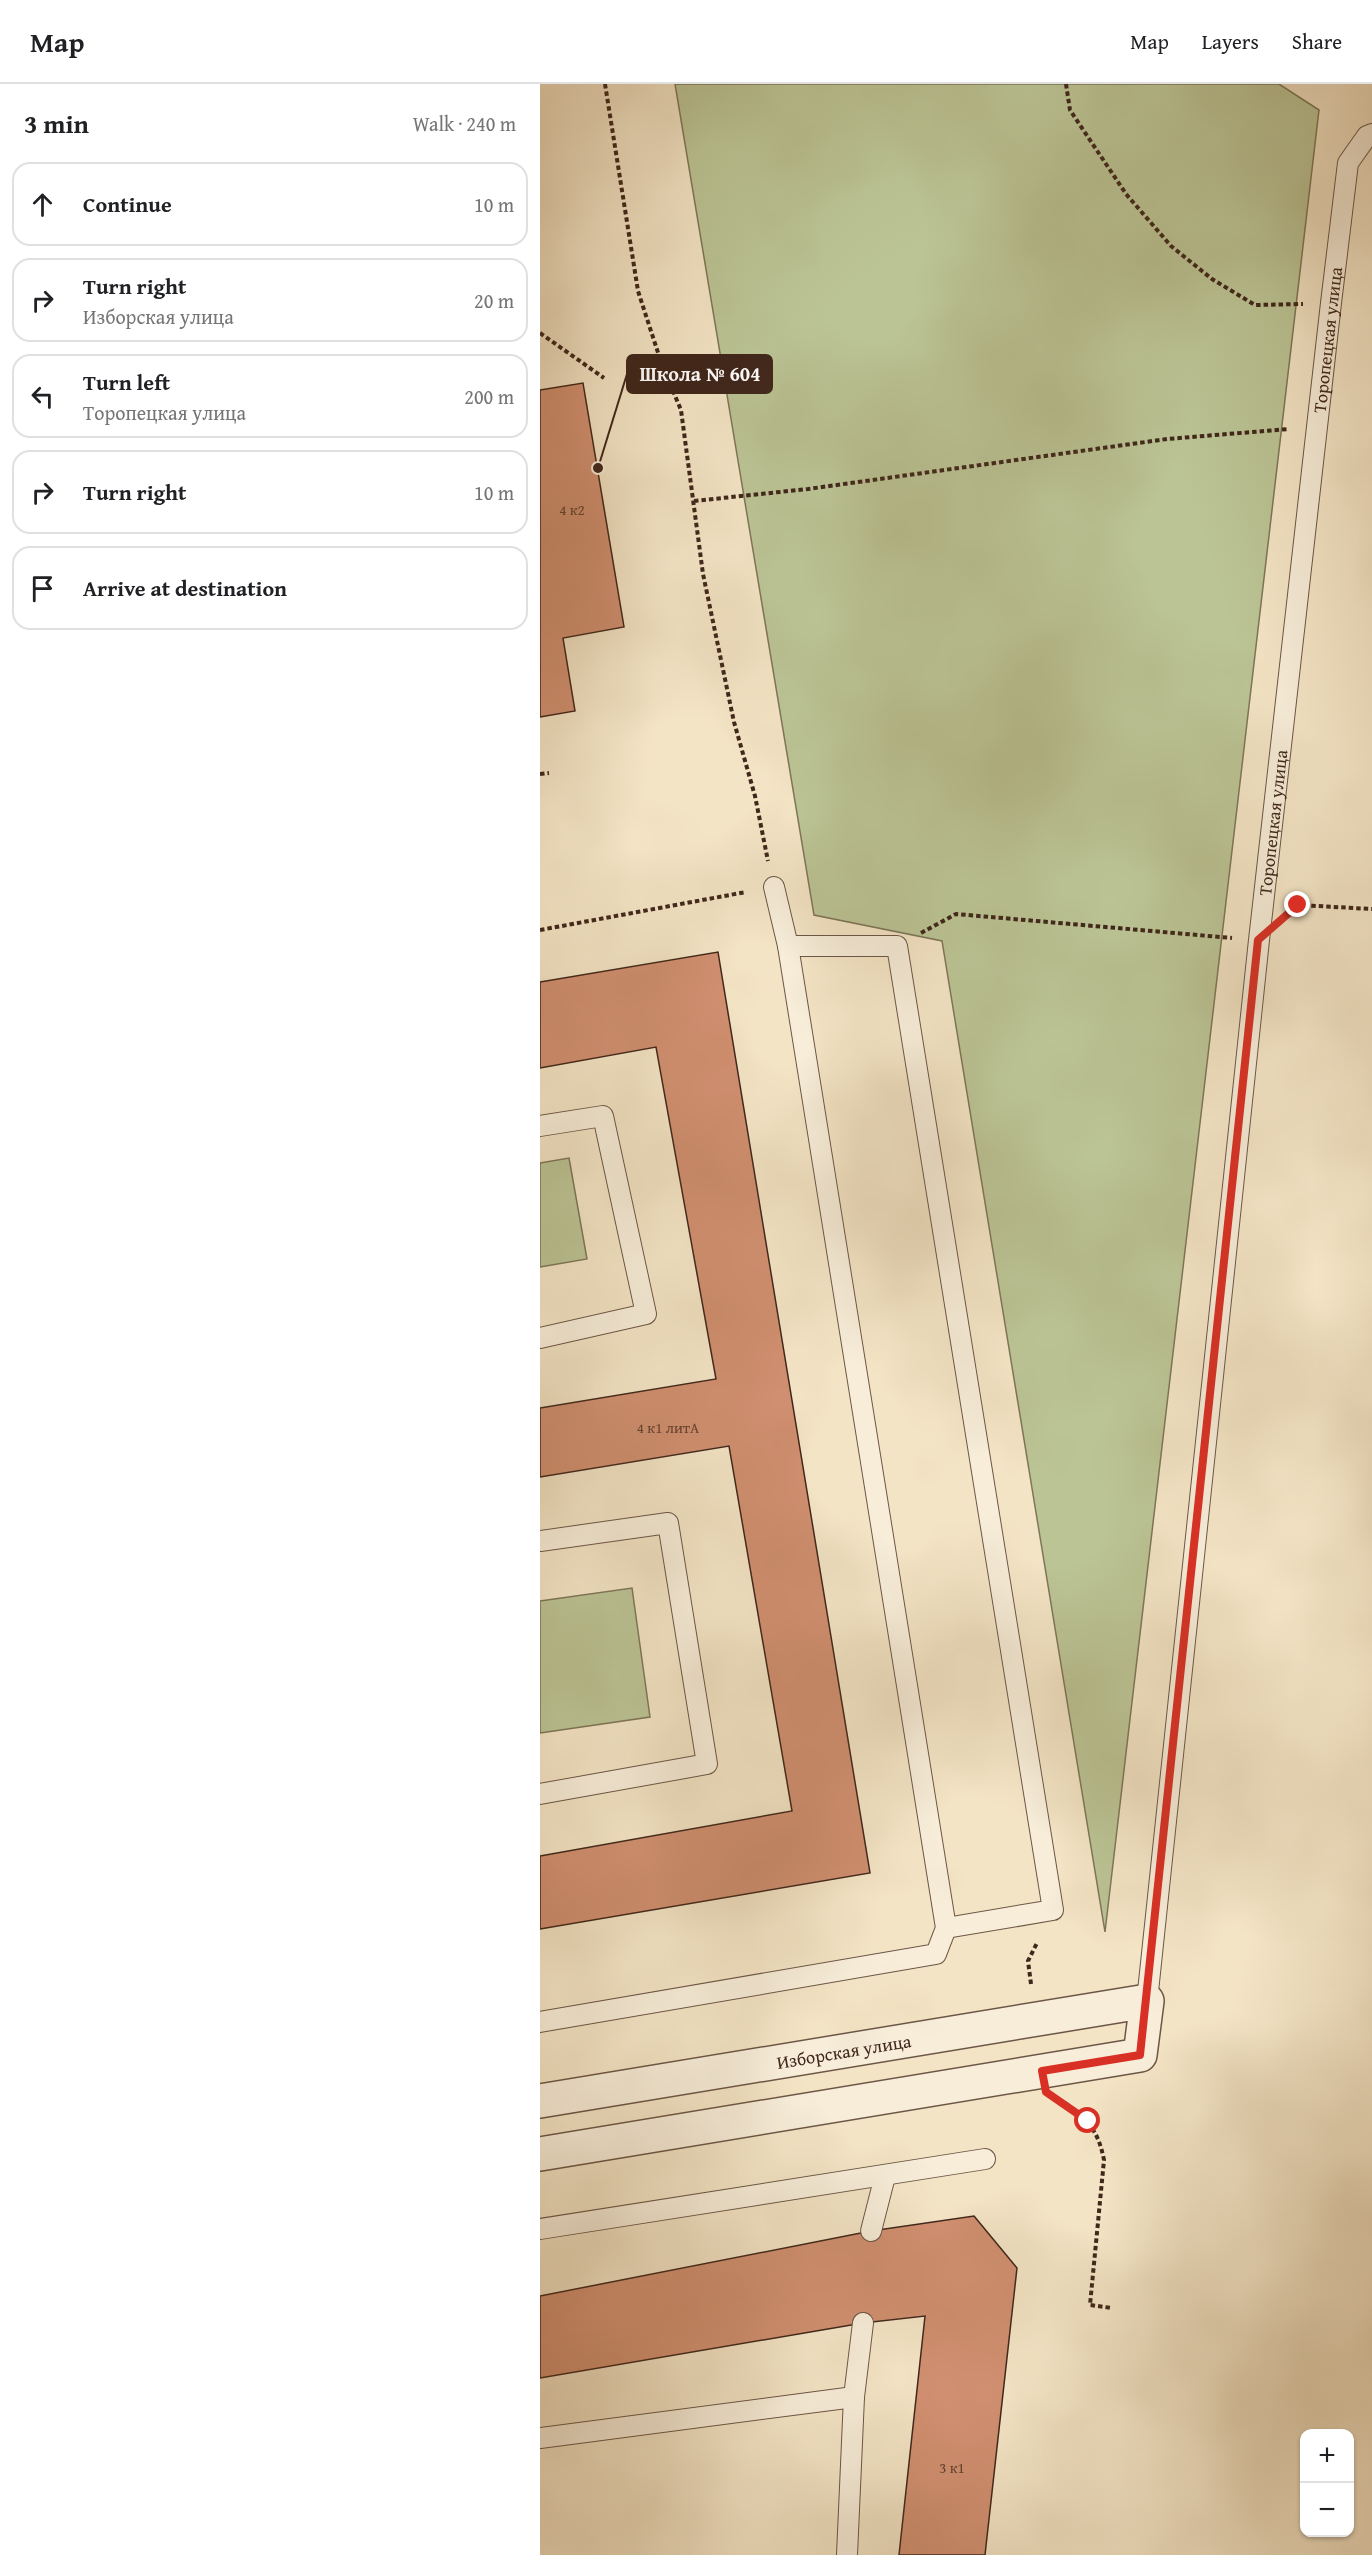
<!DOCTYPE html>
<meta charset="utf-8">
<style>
body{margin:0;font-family:"Gentium Book Plus",serif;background:#f6f6f6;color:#202124}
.controls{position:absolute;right:18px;bottom:18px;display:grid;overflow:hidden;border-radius:12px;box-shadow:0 2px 4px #0004}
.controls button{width:54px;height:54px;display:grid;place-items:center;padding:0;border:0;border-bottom:2px solid #e0e0e0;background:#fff;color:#202124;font:30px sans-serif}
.stop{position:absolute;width:18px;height:18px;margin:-14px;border:4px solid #d93025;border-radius:50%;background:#fff}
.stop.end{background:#d93025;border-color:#fff;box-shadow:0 2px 6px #0008}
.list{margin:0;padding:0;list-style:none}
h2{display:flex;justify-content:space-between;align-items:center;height:78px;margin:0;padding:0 24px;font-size:26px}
h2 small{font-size:20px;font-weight:400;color:#757577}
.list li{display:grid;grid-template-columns:39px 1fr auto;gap:18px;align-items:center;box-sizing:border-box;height:84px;margin:0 12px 12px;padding:0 12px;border:2px solid #e0e0e0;border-radius:18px}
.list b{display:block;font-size:22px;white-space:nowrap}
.list p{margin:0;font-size:20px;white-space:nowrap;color:#757577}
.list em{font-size:20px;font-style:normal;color:#757577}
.icon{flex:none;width:33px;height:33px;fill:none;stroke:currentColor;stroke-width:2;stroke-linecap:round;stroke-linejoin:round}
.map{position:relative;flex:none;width:832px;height:2471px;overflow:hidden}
header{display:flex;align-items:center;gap:36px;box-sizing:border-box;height:84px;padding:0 30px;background:#fff;border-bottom:2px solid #e0e0e0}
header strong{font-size:28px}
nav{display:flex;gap:33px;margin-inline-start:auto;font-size:21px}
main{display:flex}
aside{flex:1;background:#fff}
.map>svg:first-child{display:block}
.green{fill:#bbc495;stroke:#7e7658;stroke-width:1.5}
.building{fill:#d08f70;stroke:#40271b;stroke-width:1.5}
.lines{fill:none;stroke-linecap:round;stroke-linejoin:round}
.lane-casing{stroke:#6d5646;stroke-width:22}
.street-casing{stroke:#6d5646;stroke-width:36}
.path{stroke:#40271b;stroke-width:4;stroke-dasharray:4.5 3;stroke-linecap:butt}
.lane{stroke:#f7edd9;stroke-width:20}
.street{stroke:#f7edd9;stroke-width:33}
.route{stroke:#d93025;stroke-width:8}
.labels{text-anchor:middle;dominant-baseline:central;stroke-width:5;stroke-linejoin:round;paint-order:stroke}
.number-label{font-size:15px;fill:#644130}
.street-label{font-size:18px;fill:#40271b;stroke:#f7edd9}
.leader{fill:none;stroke:#40271b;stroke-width:2}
.callout-dot{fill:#40271b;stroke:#f7edd9;stroke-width:2}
.callout{fill:#40271b;stroke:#40271b;stroke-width:2}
.callout-label{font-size:20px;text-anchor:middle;font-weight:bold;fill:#fff}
</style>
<header>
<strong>Map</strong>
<nav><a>Map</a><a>Layers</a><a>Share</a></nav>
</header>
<main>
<aside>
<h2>3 min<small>Walk · 240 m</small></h2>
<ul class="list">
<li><svg class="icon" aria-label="ahead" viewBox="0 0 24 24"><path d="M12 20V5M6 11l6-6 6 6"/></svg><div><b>Continue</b></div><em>10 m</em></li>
<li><svg class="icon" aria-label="right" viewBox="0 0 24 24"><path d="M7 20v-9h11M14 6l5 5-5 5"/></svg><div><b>Turn right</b><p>Изборская улица</p></div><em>20 m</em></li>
<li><svg class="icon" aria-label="left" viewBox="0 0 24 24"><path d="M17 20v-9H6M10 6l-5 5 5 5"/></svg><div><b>Turn left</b><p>Торопецкая улица</p></div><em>200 m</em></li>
<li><svg class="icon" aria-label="right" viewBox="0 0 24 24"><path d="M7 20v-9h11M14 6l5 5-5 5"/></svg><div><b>Turn right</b></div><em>10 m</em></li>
<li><svg class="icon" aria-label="arrive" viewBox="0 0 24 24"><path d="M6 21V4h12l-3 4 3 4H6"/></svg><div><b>Arrive at destination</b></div></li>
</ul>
</aside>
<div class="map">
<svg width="832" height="2471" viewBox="0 0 832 2471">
<rect width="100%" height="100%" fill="#f3e4c5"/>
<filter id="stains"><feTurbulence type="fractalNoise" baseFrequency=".00333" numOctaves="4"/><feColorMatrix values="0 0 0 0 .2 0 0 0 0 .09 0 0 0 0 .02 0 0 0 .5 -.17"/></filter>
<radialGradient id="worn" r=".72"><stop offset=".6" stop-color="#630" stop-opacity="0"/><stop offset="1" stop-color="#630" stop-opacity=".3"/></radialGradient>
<path class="green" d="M135,0H739L779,26L565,1848L402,857L274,831Z
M29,1074L47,1175L0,1183V1079Z
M92,1504L110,1633L0,1649V1517Z"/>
<path class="building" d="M43,299L84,543L23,554L35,627L0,633V306Z
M178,868L330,1789L0,1845V1772L252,1727L189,1362L0,1393V1324L176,1295L116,963L0,984V898Z
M434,2132L477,2184L445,2471H359L385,2232L323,2239L0,2294V2212L331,2147Z"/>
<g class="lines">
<g class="lane-casing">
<g id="lane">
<path d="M248,862H357L513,1826L406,1844"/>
<path d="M0,1042L63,1032L106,1230L0,1254"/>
<path d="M0,1457L128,1439L167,1680L0,1710"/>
<path id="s1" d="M607,1917L719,856L791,219L808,79L827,52L832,50"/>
<path d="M0,1938L396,1870L406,1844L248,862L234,803"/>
<path d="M0,2145L445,2075"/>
<path d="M331,2147L345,2092"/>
<path d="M0,2354L314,2313"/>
<path d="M307,2471L314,2313L323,2239"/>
</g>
</g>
<g class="street-casing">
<g id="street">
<path id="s2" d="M0,2017L607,1917L600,1971L0,2070"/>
</g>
</g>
<path class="path" d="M65,0L98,207L122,281L141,326L163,490L194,638L215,712L228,777
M526,0L530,26L586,110L631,162L672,195L715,221L763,220
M0,249L64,294
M154,417L268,405L627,355L749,345
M0,690L9,689
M751,827L758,821L832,825
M0,846L206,808
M381,849L416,830L692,854
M491,1900L488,1877L497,1859
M525,2019C549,2038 558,2046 564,2076L550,2221L572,2224"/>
<use href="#lane" class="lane"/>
<use href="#street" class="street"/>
</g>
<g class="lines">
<path class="route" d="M548,2037L506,2008L502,1987L600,1971L718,856L758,821"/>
</g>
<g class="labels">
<g class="number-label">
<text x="32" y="425">4 к2</text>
<text x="128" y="1343">4 к1 литА</text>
<text x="412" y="2383">3 к1</text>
</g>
<g class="street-label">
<text stroke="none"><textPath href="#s1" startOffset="1671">Торопецкая улица</textPath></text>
<text stroke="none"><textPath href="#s1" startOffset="1185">Торопецкая улица</textPath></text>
<text stroke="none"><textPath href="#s2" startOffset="308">Изборская улица</textPath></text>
</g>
</g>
<path class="leader" d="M58 384L87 290"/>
<circle class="callout-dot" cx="58" cy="384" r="6"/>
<rect class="callout" x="87" y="271" width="145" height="38" rx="6"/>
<g class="callout-label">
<text x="160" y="297">Школа № 604</text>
</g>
<rect width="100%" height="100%" filter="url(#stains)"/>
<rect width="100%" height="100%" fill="url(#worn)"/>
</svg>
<div class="controls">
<button>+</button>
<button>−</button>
</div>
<div class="stop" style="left:548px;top:2037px"></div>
<div class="stop end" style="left:758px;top:821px"></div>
</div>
</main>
